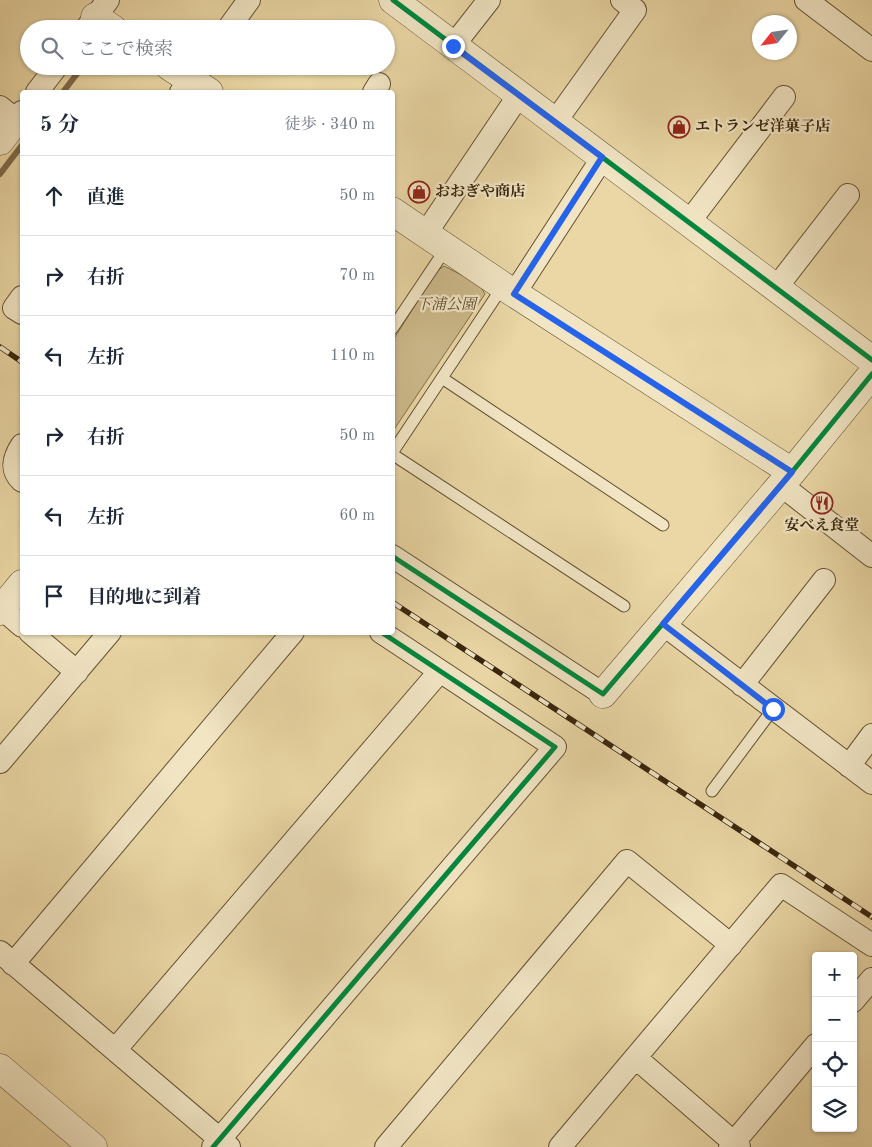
<!DOCTYPE html>
<html lang="ja">
<meta charset="utf-8">
<style>
body{margin:0;font-family:"Old Standard TT","Noto Serif JP",serif;background:#f2f2f3;color:#1f2937}
.controls{position:absolute;right:15px;bottom:15px;display:grid;overflow:hidden;border-radius:5px;box-shadow:0 1px 4px #0004}
.controls button{width:45px;height:45px;display:grid;place-items:center;padding:0;border:0;border-bottom:1px solid #e0e1e3;background:#fff;color:#1f2937;font:25px sans-serif}
.compass{position:absolute;left:752px;top:15px;width:45px;height:45px;border-radius:50%;background:#fff;box-shadow:0 1px 4px #0004;rotate:240deg}
.stop{position:absolute;width:15px;height:15px;margin:-11px;border:4px solid #2563eb;border-radius:50%;background:#fff}
.stop.end{background:#2563eb;border-color:#fff;box-shadow:0 1px 5px #0008}
.list{margin:0;padding:0;list-style:none}
h2{display:flex;justify-content:space-between;align-items:center;height:65px;margin:0;padding:0 20px;font-size:21px}
h2 small{font-size:16px;font-weight:400;color:#747a83}
.list li{display:grid;grid-template-columns:32px 1fr auto;gap:15px;align-items:center;box-sizing:border-box;height:80px;padding:0 20px;border-top:1px solid #e0e1e3}
.list b{display:block;font-size:19px;white-space:nowrap}
.list em{font-size:16px;font-style:normal;color:#747a83}
.icon{flex:none;width:28px;height:28px;fill:none;stroke:currentColor;stroke-width:2;stroke-linecap:round;stroke-linejoin:round}
.map{position:relative;flex:none;width:872px;height:1147px;overflow:hidden}
.search{position:absolute;background:#fff;box-shadow:0 1px 4px #0004;left:20px;top:20px;width:375px;height:55px;display:flex;align-items:center;gap:12px;box-sizing:border-box;padding:0 18px;border-radius:28px;color:#747a83;font-size:19px}
.panel{position:absolute;background:#fff;box-shadow:0 1px 4px #0004;left:20px;top:90px;width:375px;height:545px;border-radius:5px}
.map>svg:first-child{display:block}
.green{fill:#ccb98b;stroke:#826f4c}
.lines{fill:none;stroke-linecap:round;stroke-linejoin:round}
.stream{stroke:#7e6b49;stroke-width:6}
.service-casing{stroke:#645233;stroke-width:13}
.minor-casing{stroke:#645233;stroke-width:24}
.tertiary-casing{stroke:#645233;stroke-width:29}
.service{stroke:#f1e5c4;stroke-width:11}
.minor{stroke:#f1e5c4;stroke-width:22}
.tertiary{stroke:#f1e5c4;stroke-width:28}
.rail-casing{stroke:#38250d;stroke-width:5.5}
.rail{stroke:#f1e5c4;stroke-width:4;stroke-dasharray:11;stroke-linecap:butt}
.cycleway-casing{stroke:#f1e5c4;stroke-width:8}
.cycleway{stroke:#00873e;stroke-width:5}
.route{stroke:#2563eb;stroke-width:6}
.labels{text-anchor:middle;dominant-baseline:central;stroke-width:4.5;stroke-linejoin:round;paint-order:stroke}
.poi-label{font-size:15px;font-weight:bold;fill:#38250d;stroke:#f1e5c4;text-anchor:start}
.park-label{font-size:15px;font-style:italic;fill:#5d4a2c;stroke:#f1e5c4}
</style>
<div class="map">
<svg width="872" height="1147" viewBox="0 0 872 1147">
<rect width="100%" height="100%" fill="#ead7a5"/>
<filter id="stains"><feTurbulence type="fractalNoise" baseFrequency=".004" numOctaves="4"/><feColorMatrix values="0 0 0 0 .2 0 0 0 0 .09 0 0 0 0 .02 0 0 0 .5 -.17"/></filter>
<radialGradient id="worn" r=".72"><stop offset=".6" stop-color="#630" stop-opacity="0"/><stop offset="1" stop-color="#630" stop-opacity=".3"/></radialGradient>
<path class="green" d="M444,266L479,284L485,294L393,431V340L437,271Z"/>
<g class="lines">
<path class="stream" d="M63,92L83,66
M0,174L22,145"/>
<g class="service-casing">
<path id="service" d="M392,329L447,247
M442,378L663,525
M392,453L503,286
M392,454L624,606
M712,791L773,709"/>
</g>
<g class="minor-casing">
<path id="minor" d="M806,0L872,50
M86,29L108,0
M228,29L249,0
M453,46L489,0
M37,92L57,66
M181,92L201,66
M374,92L379,84
M0,107L16,120L22,112
M555,122L635,10L622,0
M689,222L784,97
M426,233L519,95
M776,288L848,195
M514,294L603,157
M22,297L14,308L22,313
M22,445C14,457 10,470 22,481
M781,485L872,556
M392,556L603,694
M0,607L22,626
M663,624L872,783
M30,632L77,672
M742,685L824,580
M0,762L110,632
M849,766L872,735
M0,952L229,1147
M13,964L293,632
M853,1001L872,979
M115,1050L440,671
M636,1058L739,1147
M213,1147L555,747L381,632
M386,1147L627,861L731,945
M560,1147L781,885L872,945
M730,1147L816,1045"/>
</g>
<g class="tertiary-casing">
<path id="tertiary" d="M393,0L872,360
M95,17L113,29
M169,66L209,92
M0,141L16,120
M392,211L503,286L792,472
M0,611L22,584
M603,694L792,472L872,374
M0,1068L93,1147"/>
</g>
<use href="#service" class="service"/>
<use href="#minor" class="minor"/>
<use href="#tertiary" class="tertiary"/>
<g class="rail-casing">
<path id="rail" d="M0,347L22,362
M392,602L872,917"/>
</g>
<use href="#rail" class="rail"/>
<g class="cycleway-casing">
<path id="cycleway" d="M393,0L872,360
M392,556L603,694L792,472L872,374
M213,1147L555,747L381,632"/>
</g>
<use href="#cycleway" class="cycleway"/>
</g>
<g class="lines">
<path class="route" d="M453,46L602,157L514,294L792,472L663,624L773,709"/>
</g>
<defs>
<g id="shop-ring" transform="scale(1.125)"><circle r="9.5" fill="#f1e5c4" stroke="#8f2418" stroke-width="1.5"/><path d="M-5-2.5h2.3a2.7 3.5 0 0 1 5.4 0H5L5.5 6h-11ZM-1.5-2.5h3a1.5 2.3 0 0 0-3 0Z" fill="#8f2418"/></g>
<g id="restaurant-ring" transform="scale(1.125)"><circle r="9.5" fill="#f1e5c4" stroke="#8f2418" stroke-width="1.5"/><path d="M-5-6h1v4h1v-4h1v4h1v-4h1v5L-1.5 .5V6h-2V.5L-5-1ZM5-6V6H3V1.5H1.5Q1.5-4 5-6Z" fill="#8f2418"/></g>
</defs>
<g fill-rule="evenodd">
<use href="#shop-ring" x="679" y="127"/>
<use href="#shop-ring" x="419" y="192"/>
<use href="#restaurant-ring" x="822" y="503"/>
</g>
<g class="labels">
<g class="poi-label">
<text x="695" y="127">エトランゼ洋菓子店</text>
<text x="435" y="192">おおぎや商店</text>
<text x="822" y="526" text-anchor="middle">安べえ食堂</text>
</g>
<g class="park-label">
<text x="446" y="305">下浦公園</text>
</g>
</g>
<rect width="100%" height="100%" filter="url(#stains)"/>
<rect width="100%" height="100%" fill="url(#worn)"/>
</svg>
<div class="controls">
<button>+</button>
<button>−</button>
<button><svg class="icon" aria-label="locate" viewBox="0 0 24 24"><circle cx="12" cy="12" r="6"/><path d="M12 2v4M12 18v4M2 12h4M18 12h4"/></svg></button>
<button><svg class="icon" aria-label="layers" viewBox="0 0 24 24"><path d="M12 4l9 5-9 5-9-5zM3 14l9 5 9-5"/></svg></button>
</div>
<svg class="compass" viewBox="-18 -18 36 36"><path d="M0-13l5 13h-10z" fill="#e53935"/><path d="M0 13l5-13h-10z" fill="#747a83"/></svg>
<div class="stop" style="left:773px;top:709px"></div>
<div class="stop end" style="left:453px;top:46px"></div>
<div class="search"><svg class="icon" aria-label="search" viewBox="0 0 24 24"><circle cx="10" cy="10" r="6"/><path d="M15 15l6 6"/></svg>ここで検索</div>
<section class="panel">
<h2>5 分<small>徒歩 · 340 m</small></h2>
<ul class="list">
<li><svg class="icon" aria-label="ahead" viewBox="0 0 24 24"><path d="M12 20V5M6 11l6-6 6 6"/></svg><div><b>直進</b></div><em>50 m</em></li>
<li><svg class="icon" aria-label="right" viewBox="0 0 24 24"><path d="M7 20v-9h11M14 6l5 5-5 5"/></svg><div><b>右折</b></div><em>70 m</em></li>
<li><svg class="icon" aria-label="left" viewBox="0 0 24 24"><path d="M17 20v-9H6M10 6l-5 5 5 5"/></svg><div><b>左折</b></div><em>110 m</em></li>
<li><svg class="icon" aria-label="right" viewBox="0 0 24 24"><path d="M7 20v-9h11M14 6l5 5-5 5"/></svg><div><b>右折</b></div><em>50 m</em></li>
<li><svg class="icon" aria-label="left" viewBox="0 0 24 24"><path d="M17 20v-9H6M10 6l-5 5 5 5"/></svg><div><b>左折</b></div><em>60 m</em></li>
<li><svg class="icon" aria-label="arrive" viewBox="0 0 24 24"><path d="M6 21V4h12l-3 4 3 4H6"/></svg><div><b>目的地に到着</b></div></li>
</ul>
</section>
</div>
